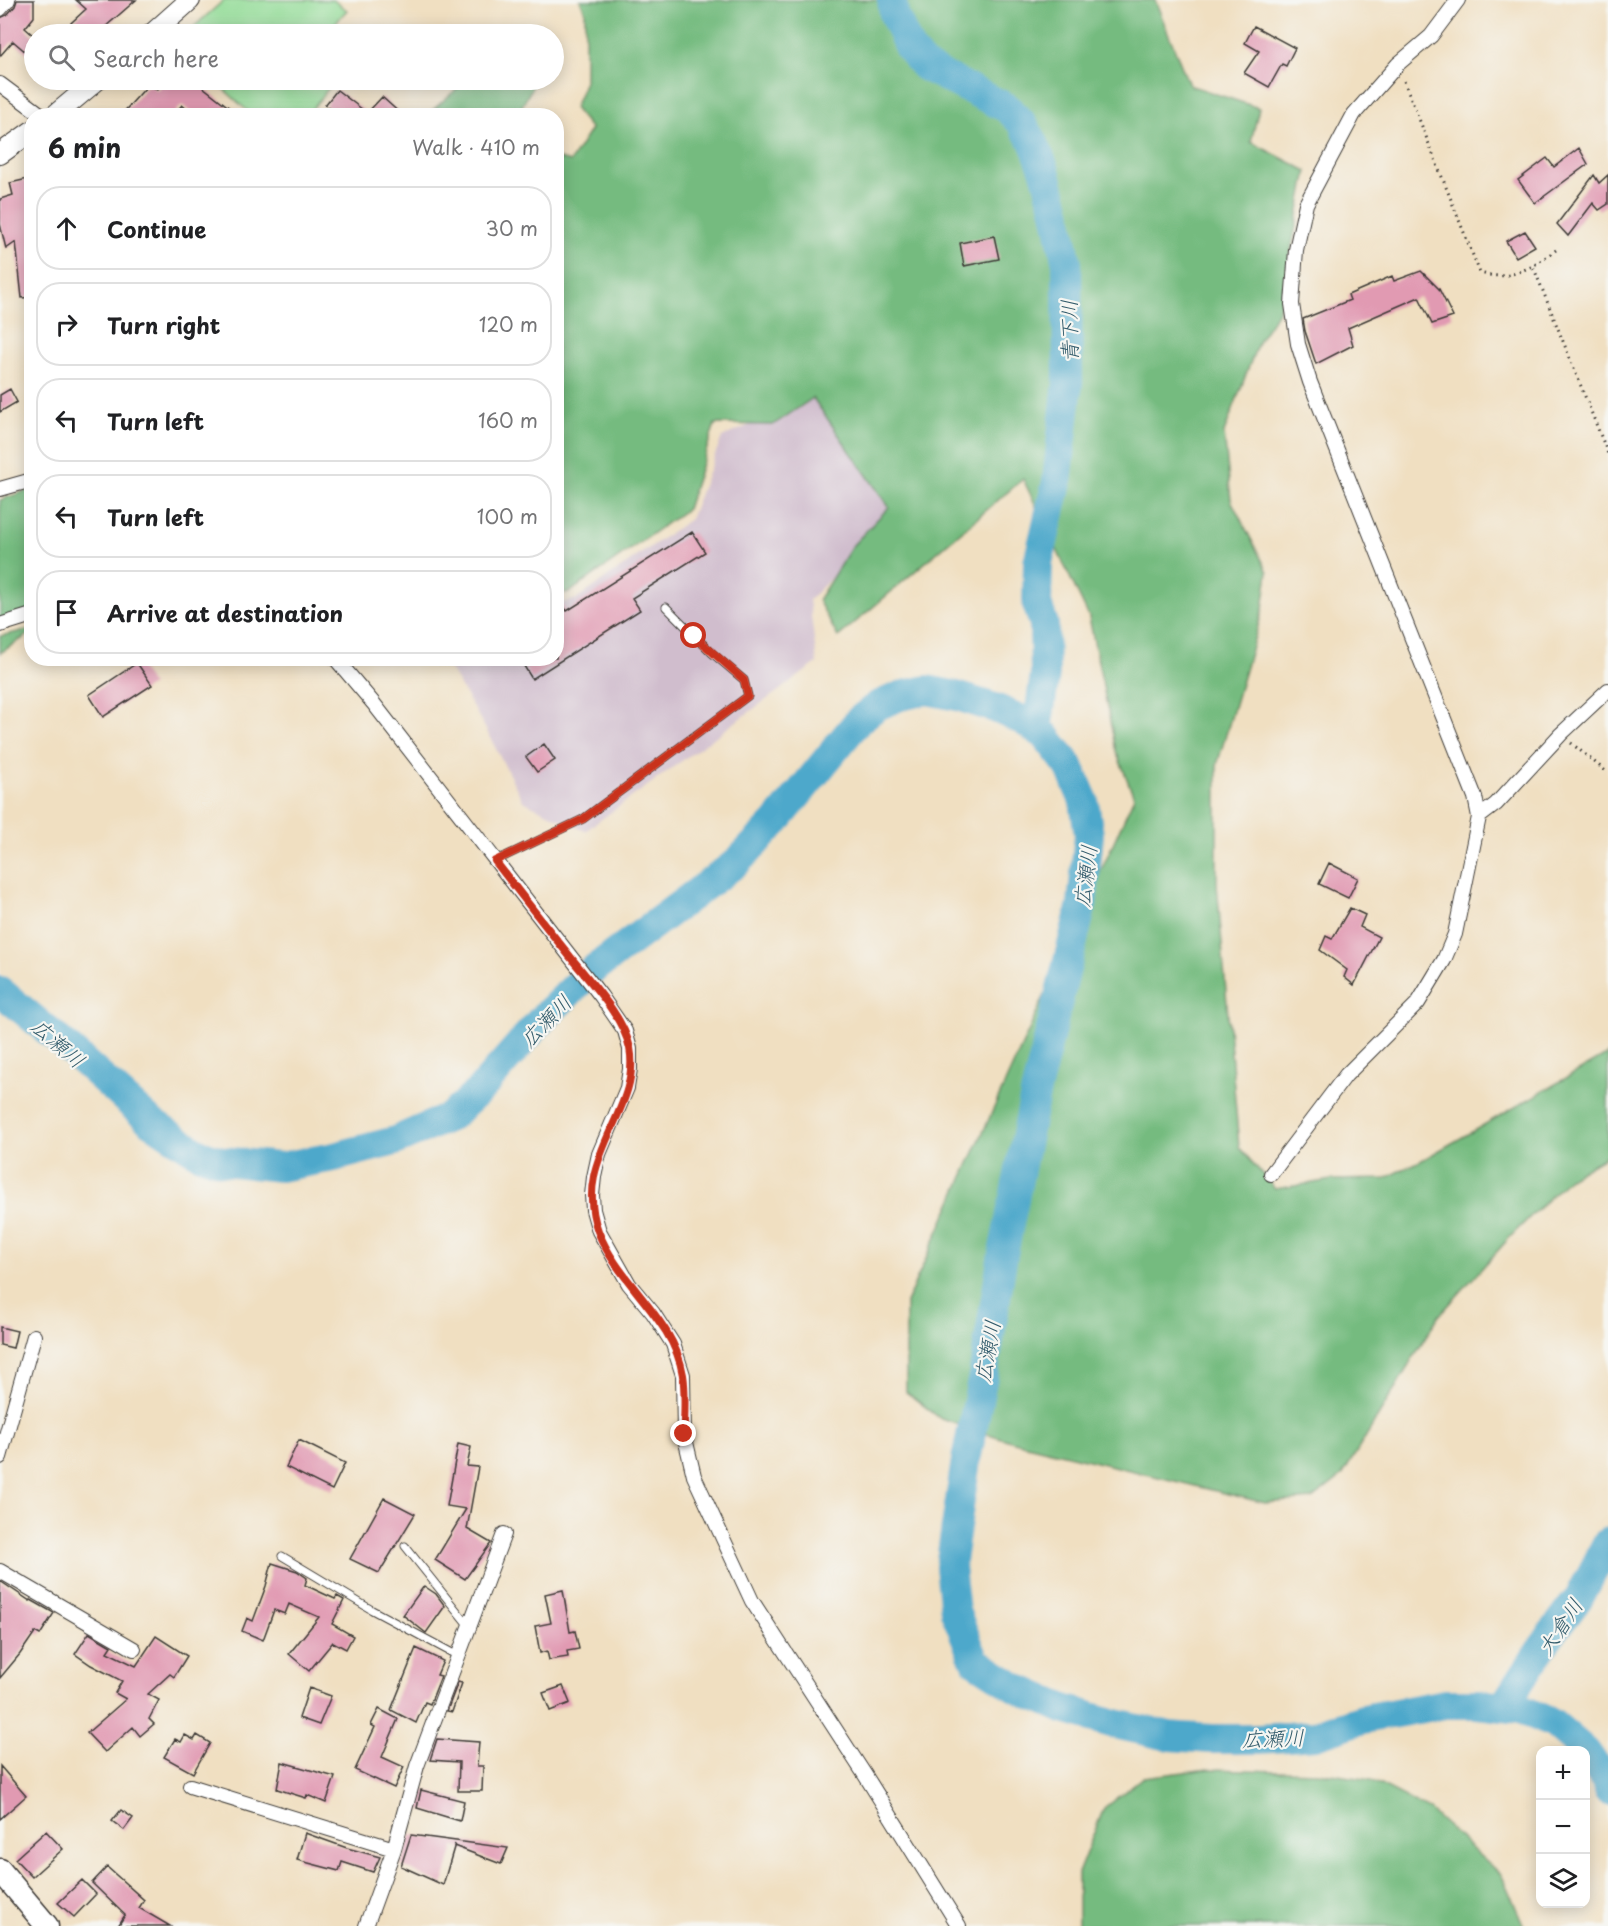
<!DOCTYPE html>
<meta charset="utf-8">
<style>
body{margin:0;font-family:"Playpen Sans","Klee One",sans-serif;background:#f2f2f2;color:#202124}
.controls{position:absolute;right:18px;bottom:18px;display:grid;overflow:hidden;border-radius:12px;box-shadow:0 3px 15px #0003}
.controls button{width:54px;height:54px;display:grid;place-items:center;padding:0;border:0;border-bottom:2px solid #e0e0e0;background:#fff;color:#202124;font:30px sans-serif}
.stop{position:absolute;width:18px;height:18px;margin:-14px;border:4px solid #c8321e;border-radius:50%;background:#fff}
.stop.end{background:#c8321e;border-color:#fff;box-shadow:0 2px 6px #0008}
.list{margin:0;padding:0;list-style:none}
h2{display:flex;justify-content:space-between;align-items:center;height:78px;margin:0;padding:0 24px;font-size:26px}
h2 small{font-size:20px;font-weight:400;color:#757577}
.list li{display:grid;grid-template-columns:39px 1fr auto;gap:18px;align-items:center;box-sizing:border-box;height:84px;margin:0 12px 12px;padding:0 12px;border:2px solid #e0e0e0;border-radius:24px}
.list b{display:block;font-size:22px;white-space:nowrap}
.list em{font-size:20px;font-style:normal;color:#757577}
.icon{flex:none;width:33px;height:33px;fill:none;stroke:currentColor;stroke-width:2;stroke-linecap:round;stroke-linejoin:round}
.map{position:relative;flex:none;width:1608px;height:1926px;overflow:hidden}
.search{position:absolute;background:#fff;box-shadow:0 3px 15px #0003;left:24px;top:24px;width:540px;height:66px;display:flex;align-items:center;gap:15px;box-sizing:border-box;padding:0 21px;border-radius:33px;color:#757577;font-size:22px}
.panel{position:absolute;background:#fff;box-shadow:0 3px 15px #0003;left:24px;top:108px;width:540px;height:558px;border-radius:24px}
.map>svg:first-child{display:block}
.industrial{fill:#d0bdcd}
.green{fill:#92db96;stroke:#577c59;stroke-width:1.5}
.forest{fill:#75bb7f;stroke:#486c4e;stroke-width:1.5}
.lines{fill:none;stroke-linecap:round;stroke-linejoin:round}
.river{stroke:#4da8cb;stroke-width:30}
.building{fill:#e19ab2}
.service-casing{stroke:#3c3935;stroke-width:9}
.minor-casing{stroke:#3c3935;stroke-width:16}
.secondary-casing{stroke:#3c3935;stroke-width:22}
.trunk-casing{stroke:#3c3935;stroke-width:25}
.path{stroke:#3c3935;stroke-width:3;stroke-dasharray:1.5 4.5;stroke-linecap:butt}
.service{stroke:#fff;stroke-width:7}
.minor{stroke:#fff;stroke-width:14}
.secondary{stroke:#fff;stroke-width:20}
.trunk{stroke:#fff;stroke-width:22}
.route{stroke:#c8321e;stroke-width:8}
.labels{text-anchor:middle;dominant-baseline:central;stroke-width:4.5;stroke-linejoin:round;paint-order:stroke}
.water-label{font-size:21px;font-style:italic;fill:#325b6b;stroke:#f6f6f2}
</style>
<div class="map">
<svg width="1608" height="1926" viewBox="0 0 1608 1926">
<rect width="100%" height="100%" fill="#f6f6f2"/>
<filter id="ink" filterUnits="userSpaceOnUse"><feTurbulence type="fractalNoise" baseFrequency=".0167" numOctaves="2"/><feDisplacementMap in="SourceGraphic" scale="12" xChannelSelector="R" yChannelSelector="G"/><feConvolveMatrix kernelMatrix="1 2 1 2 8 2 1 2 1" color-interpolation-filters="sRGB"/></filter>
<filter id="wash" filterUnits="userSpaceOnUse"><feTurbulence type="fractalNoise" baseFrequency=".008" numOctaves="4" result="noise"/><feDisplacementMap in="SourceGraphic" scale="24" xChannelSelector="R" yChannelSelector="G"/><feGaussianBlur stdDeviation="1.35" result="paint"/><feColorMatrix in="noise" values="0 0 0 0 0 0 0 0 0 0 0 0 0 0 0 0 0 1.4 0 .05"/><feComposite in="paint" operator="in"/></filter>
<g filter="url(#wash)">
<rect width="100%" height="100%" fill="#f0dfc1"/>
<path class="industrial" d="M828,392L898,511L809,600L817,663L585,831L523,801L483,724L444,659L556,658L557,604L577,599L690,519L722,437Z"/>
<path class="green" d="M224,0H333L347,10L330,29V34H186Z
M214,80H329L333,83L307,115L253,116Z"/>
<path class="forest" d="M580,0H1155L1189,85L1259,108L1251,142L1307,171L1279,310L1259,340L1224,433L1231,500L1268,572L1263,609L1217,765V884L1239,1147L1275,1189L1331,1180L1384,1179L1424,1159L1608,1054V1155L1569,1178L1511,1236L1438,1317L1342,1476L1312,1499L1265,1503L1014,1442L941,1419L906,1392V1303L1134,797L1116,751L1089,617L1023,479L838,637L818,600L853,545L889,507L813,398L773,425L715,424L687,509L570,592L557,594L556,158L570,162L591,129L574,108L585,81V11Z
M467,80H536L522,106L525,115H427Z
M31,489V611L0,620V500Z
M31,629V633L0,653V636Z
M1209,1769L1317,1772L1371,1780L1429,1810L1502,1876L1524,1926H1078V1873L1104,1808L1143,1777Z"/>
<g class="lines">
<path class="river" d="M892,0L894,14L909,48L924,66L1007,108L1021,122L1033,141L1045,171L1056,211L1067,264L1068,382L1057,482L1038,563L1037,604L1044,624L1045,674L1037,730
M0,991L66,1046L151,1122L200,1154L222,1161L280,1167L334,1157L395,1141L450,1117L479,1091L542,1019L590,972L736,863L775,823L859,720L877,706L900,696L927,690L957,696L995,708L1022,720L1045,735L1069,766L1084,801L1089,835L1082,904L1035,1094L1003,1254L984,1371L966,1460L950,1567L955,1611L975,1661L1015,1687L1064,1709L1115,1724L1169,1736L1212,1739H1259L1315,1735L1363,1719L1445,1704H1477L1521,1709L1554,1724L1584,1750
M1503,1707L1543,1646L1580,1596L1608,1542
M1586,1752L1606,1781L1608,1790"/>
</g>
<g id="blocks">
<path class="building" d="M17,0H34V17L25,28L34,36V59L13,41L0,56V18L7,15L15,6Z
M76,0H136L97,34H59L86,9Z
M1254,26L1295,48L1286,66L1282,64L1269,87L1244,73L1259,51L1245,43Z
M165,80H194L240,116H195L182,105L172,116H120L149,84L157,90Z
M337,90L367,113L382,97L403,116H327L332,110L325,105Z
M1579,148L1588,164L1535,203L1518,180L1547,158L1554,167Z
M1594,175L1599,183L1608,175V204L1599,210L1593,203L1568,236L1557,224Z
M32,178V297L22,298L16,242L6,249L0,224V199L13,195L10,183Z
M1525,231L1535,246L1516,257L1506,241Z
M994,236L999,259L964,266L960,243Z
M1421,271L1439,289L1453,317L1432,324L1419,297L1348,328L1353,345L1316,364L1305,331L1303,319L1350,300L1348,295L1392,276L1394,281Z
M10,389L17,402L0,412V395Z
M692,532L705,552L632,598L640,610L532,679L519,658H556V596L567,611Z
M137,663L152,685L103,717L89,695Z
M544,744L555,760L537,772L526,757Z
M1329,863L1358,878L1348,898L1319,884Z
M1350,908L1365,915L1360,927L1379,937L1354,985L1344,977L1347,970L1320,950L1326,936L1332,939Z
M0,1327L17,1331L13,1348L0,1345Z
M299,1440L345,1463L332,1490L286,1467Z
M458,1444L471,1447L467,1466L478,1467L467,1529L491,1543L465,1579L435,1560L466,1509L447,1506Z
M384,1498L415,1514L379,1573L350,1559Z
M272,1563L297,1571L307,1578L305,1585L335,1599L337,1596L344,1600L332,1624L353,1636L346,1649L333,1642L309,1671L289,1654L319,1617L289,1604L285,1614L274,1610L263,1640L242,1631L247,1618L253,1621L266,1586Z
M0,1581L30,1601L31,1600L54,1613L40,1635L35,1632L20,1654L0,1678Z
M424,1586L436,1594L445,1606L426,1633L403,1615Z
M563,1590L570,1632L575,1631L579,1649L567,1651L568,1657L549,1660L547,1651L540,1653L535,1626L551,1623L545,1594Z
M89,1633L111,1646L107,1652L136,1666L156,1636L187,1656L174,1677L170,1674L148,1694L159,1700L149,1719L154,1724L140,1736L133,1727L105,1752L87,1733L126,1699L115,1693L122,1681L91,1665L75,1654Z
M416,1648L443,1661L437,1675L441,1676L430,1704L425,1702L416,1723L391,1710Z
M458,1682L462,1683L452,1712L447,1711Z
M563,1686L570,1703L550,1711L543,1693Z
M309,1688L331,1696L319,1725L299,1718Z
M379,1709L398,1719L382,1757L404,1767L394,1788L355,1770L375,1727L371,1725Z
M185,1735L194,1740L197,1735L210,1743L193,1773L164,1757L175,1739L181,1742Z
M437,1739L479,1742L477,1766H483L482,1791H458L459,1762L430,1760Z
M282,1762L335,1777L326,1803L307,1795L306,1798L277,1789Z
M0,1766L26,1796L0,1819Z
M421,1790L464,1801L460,1821L417,1808Z
M121,1810L133,1818L124,1830L112,1821Z
M46,1831L63,1849L32,1877L15,1859Z
M305,1833L347,1848L380,1857L373,1872L342,1862L339,1871L297,1860Z
M411,1835L456,1841L508,1848L501,1864L454,1846L455,1844L443,1885L401,1866Z
M107,1867L144,1900L139,1908L170,1926H118L125,1915L92,1883Z
M82,1880L96,1894L74,1917L58,1903Z"/>
</g>
</g>
<g filter="url(#ink)">
<use href="#blocks" fill-opacity="0" stroke="#3c3935" stroke-width="1.5"/>
<g class="lines">
<g class="service-casing">
<path id="service" d="M495,861L583,819L748,696L744,680L712,653L666,607
M405,1546L469,1626
M282,1556L372,1610L458,1656"/>
</g>
<g class="minor-casing">
<path id="minor" d="M0,9L8,0
M0,84L43,116
M0,489L32,480
M0,625L32,615
M335,658L374,704L601,996L625,1031L630,1049V1069L627,1088L599,1154L594,1177L592,1195L593,1210L599,1231L629,1284L653,1313L673,1344L683,1375L684,1434L694,1476L752,1601L865,1775L959,1926
M1479,817L1496,804L1561,734L1608,690
M1271,1174L1346,1075L1418,1003L1444,960L1455,934L1479,817L1475,797L1310,382L1298,344L1292,304L1296,250L1306,204L1354,114L1398,64L1431,36L1458,0
M0,1457L34,1336
M0,1571L134,1649
M190,1786L394,1849
M366,1926L394,1849L417,1766L504,1534"/>
</g>
<g class="secondary-casing">
<path id="secondary" d="M152,34L190,0
M54,116L97,80
M0,154L32,131"/>
</g>
<g class="trunk-casing">
<path id="trunk" d="M0,1870L47,1926"/>
</g>
<path class="path" d="M1404,81L1480,273C1503,279 1512,275 1533,266
M1556,250L1533,266L1608,454
M1571,743L1608,773"/>
<use href="#service" class="service"/>
<use href="#minor" class="minor"/>
<use href="#secondary" class="secondary"/>
<use href="#trunk" class="trunk"/>
</g>
</g>
<g class="lines" filter="url(#ink)">
<path class="route" d="M684,1434C684,1415 686,1393 683,1375C674,1318 618,1284 598,1231C571,1157 642,1111 630,1048C623,1015 588,980 568,954C543,923 519,892 495,861L583,819L748,696L744,680L694,636"/>
</g>
<g class="labels">
<g class="water-label">
<text transform="translate(1068 331) rotate(-91)">青下川</text>
<text transform="translate(1084 876) rotate(-83)">広瀬川</text>
<text transform="translate(545 1020) rotate(-46)">広瀬川</text>
<text transform="translate(59 1042) rotate(41)">広瀬川</text>
<text transform="translate(986 1351) rotate(-80)">広瀬川</text>
<text transform="translate(1559 1626) rotate(-56)">大倉川</text>
<text transform="translate(1273 1737) rotate(-2)">広瀬川</text>
</g>
</g>
</svg>
<div class="controls">
<button>+</button>
<button>−</button>
<button><svg class="icon" aria-label="layers" viewBox="0 0 24 24"><path d="M12 4l9 5-9 5-9-5zM3 14l9 5 9-5"/></svg></button>
</div>
<div class="stop" style="left:694px;top:636px"></div>
<div class="stop end" style="left:684px;top:1434px"></div>
<div class="search"><svg class="icon" aria-label="search" viewBox="0 0 24 24"><circle cx="10" cy="10" r="6"/><path d="M15 15l6 6"/></svg>Search here</div>
<section class="panel">
<h2>6 min<small>Walk · 410 m</small></h2>
<ul class="list">
<li><svg class="icon" aria-label="ahead" viewBox="0 0 24 24"><path d="M12 20V5M6 11l6-6 6 6"/></svg><div><b>Continue</b></div><em>30 m</em></li>
<li><svg class="icon" aria-label="right" viewBox="0 0 24 24"><path d="M7 20v-9h11M14 6l5 5-5 5"/></svg><div><b>Turn right</b></div><em>120 m</em></li>
<li><svg class="icon" aria-label="left" viewBox="0 0 24 24"><path d="M17 20v-9H6M10 6l-5 5 5 5"/></svg><div><b>Turn left</b></div><em>160 m</em></li>
<li><svg class="icon" aria-label="left" viewBox="0 0 24 24"><path d="M17 20v-9H6M10 6l-5 5 5 5"/></svg><div><b>Turn left</b></div><em>100 m</em></li>
<li><svg class="icon" aria-label="arrive" viewBox="0 0 24 24"><path d="M6 21V4h12l-3 4 3 4H6"/></svg><div><b>Arrive at destination</b></div></li>
</ul>
</section>
</div>
